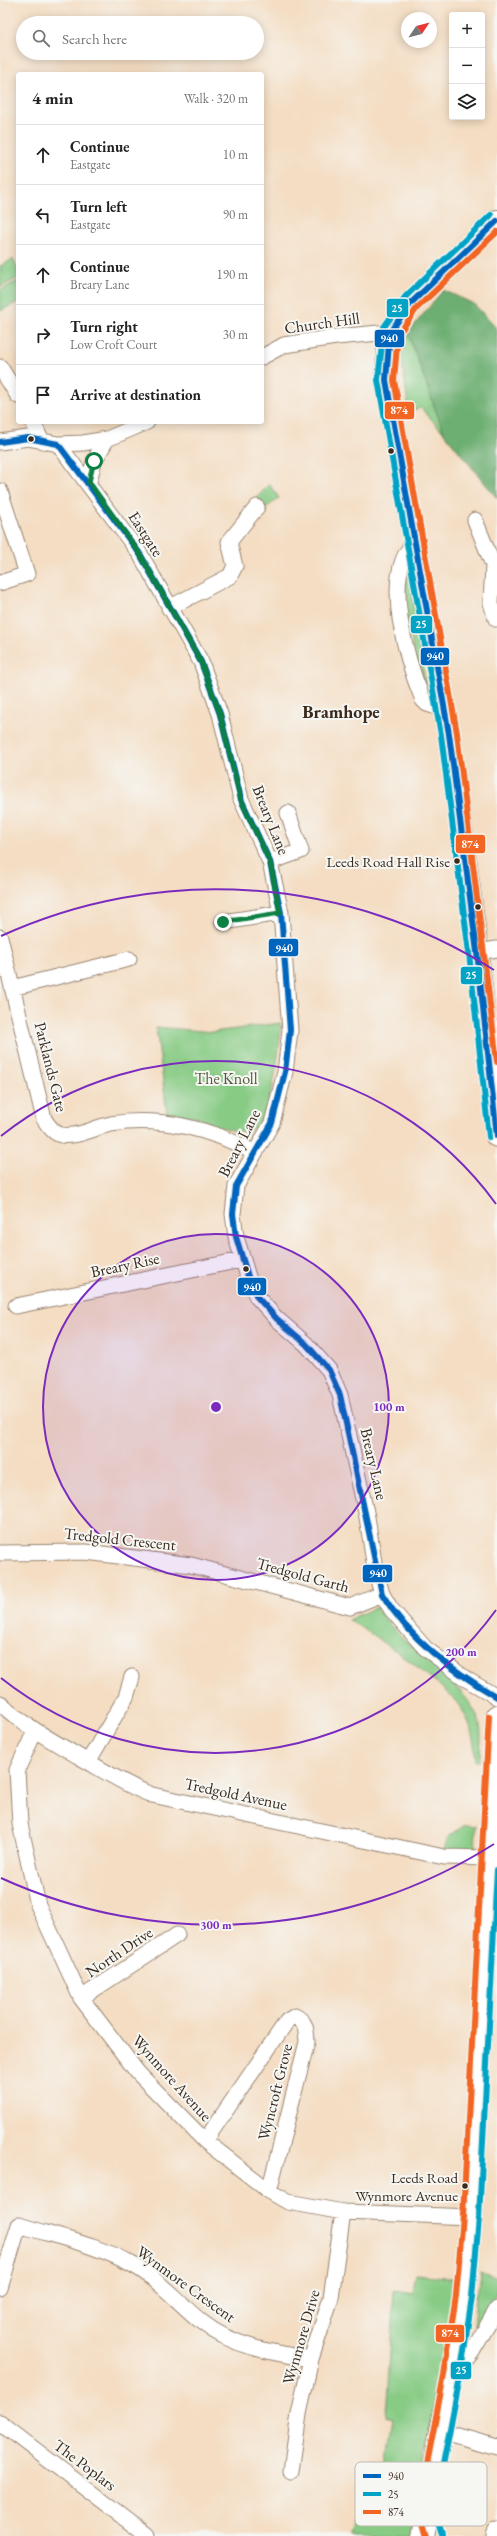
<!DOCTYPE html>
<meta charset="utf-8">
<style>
body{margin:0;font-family:"EB Garamond",serif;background:#f2f2f2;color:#222}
.controls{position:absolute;right:12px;top:12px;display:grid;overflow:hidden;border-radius:4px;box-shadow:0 2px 10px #0003}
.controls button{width:36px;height:36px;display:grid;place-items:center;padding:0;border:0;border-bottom:1px solid #e0e0e0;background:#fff;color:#222;font:20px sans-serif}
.compass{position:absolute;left:401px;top:12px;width:36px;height:36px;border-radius:50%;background:#fff;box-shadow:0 2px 10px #0003;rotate:55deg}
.stop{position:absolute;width:12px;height:12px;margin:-9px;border:3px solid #0b8043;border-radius:50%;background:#fff}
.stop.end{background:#0b8043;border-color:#fff;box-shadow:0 1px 4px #0008}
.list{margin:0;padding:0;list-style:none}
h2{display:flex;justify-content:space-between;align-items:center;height:52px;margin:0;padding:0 16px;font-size:17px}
h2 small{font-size:13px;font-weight:400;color:#767676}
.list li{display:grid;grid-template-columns:26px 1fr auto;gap:12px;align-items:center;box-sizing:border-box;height:60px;padding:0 16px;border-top:1px solid #e0e0e0}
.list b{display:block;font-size:15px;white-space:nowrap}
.list p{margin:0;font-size:13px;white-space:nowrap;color:#767676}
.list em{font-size:13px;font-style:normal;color:#767676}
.icon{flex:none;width:22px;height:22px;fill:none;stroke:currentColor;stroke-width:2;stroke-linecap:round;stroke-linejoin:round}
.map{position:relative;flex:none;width:497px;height:2536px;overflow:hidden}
.search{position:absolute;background:#fff;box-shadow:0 2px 10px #0003;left:16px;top:16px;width:248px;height:44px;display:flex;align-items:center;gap:10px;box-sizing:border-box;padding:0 14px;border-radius:22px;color:#767676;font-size:15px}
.panel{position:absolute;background:#fff;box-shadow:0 2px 10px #0003;left:16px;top:72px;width:248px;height:352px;border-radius:4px}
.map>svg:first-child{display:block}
.green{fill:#87cb84;stroke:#617a51}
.forest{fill:#6daf72;stroke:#546c48}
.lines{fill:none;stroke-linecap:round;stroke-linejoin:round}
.minor-casing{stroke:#988470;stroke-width:17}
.highway-casing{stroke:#988470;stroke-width:24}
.minor{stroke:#fff;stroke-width:15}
.highway{stroke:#fff;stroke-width:22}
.bus-1-casing{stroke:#f6f6f2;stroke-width:9}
.bus-2-casing{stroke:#f6f6f2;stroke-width:9}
.bus-3-casing{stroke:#f6f6f2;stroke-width:9}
.bus-1{stroke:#0065bd;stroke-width:6}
.bus-2{stroke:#03a3c5;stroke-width:6}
.bus-3{stroke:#f26522;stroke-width:6}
.route{stroke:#0b8043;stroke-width:5}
.ring{fill:none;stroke:#7b2cbf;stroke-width:2}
.bus-dot{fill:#3b2a1e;stroke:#f6f6f2;stroke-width:1.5}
.labels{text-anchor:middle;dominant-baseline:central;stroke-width:4;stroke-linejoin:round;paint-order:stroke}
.bus-label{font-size:15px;fill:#3b2a1e;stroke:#f6f6f2;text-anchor:end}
.street-label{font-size:16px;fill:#3b2a1e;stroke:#f6f6f2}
.park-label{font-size:16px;fill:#525a3d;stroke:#f6f6f2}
.quarter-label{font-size:18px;font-weight:bold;fill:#3b2a1e;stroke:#f6f6f2}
.key{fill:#f6f6f2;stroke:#beb9b2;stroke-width:1}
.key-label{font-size:11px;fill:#3b2a1e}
.centre{fill:#7b2cbf;stroke:#f6f6f2;stroke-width:2}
.ring-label{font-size:12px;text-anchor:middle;font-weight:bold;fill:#7b2cbf;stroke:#f6f6f2;stroke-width:4;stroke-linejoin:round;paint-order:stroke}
.line-badge{stroke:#f6f6f2;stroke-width:1.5}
.badge-label{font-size:11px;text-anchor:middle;font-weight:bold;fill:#fff}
</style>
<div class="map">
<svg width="497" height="2536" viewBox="0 0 497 2536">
<rect width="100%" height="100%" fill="#f6f6f2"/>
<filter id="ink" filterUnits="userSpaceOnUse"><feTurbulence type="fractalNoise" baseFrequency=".025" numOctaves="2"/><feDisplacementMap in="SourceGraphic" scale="8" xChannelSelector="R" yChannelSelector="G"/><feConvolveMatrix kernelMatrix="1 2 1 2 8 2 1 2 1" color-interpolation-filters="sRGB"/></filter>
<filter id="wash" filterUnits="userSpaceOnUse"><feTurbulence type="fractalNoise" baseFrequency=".012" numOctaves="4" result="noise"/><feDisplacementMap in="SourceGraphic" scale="16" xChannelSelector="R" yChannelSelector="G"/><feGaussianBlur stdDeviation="0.9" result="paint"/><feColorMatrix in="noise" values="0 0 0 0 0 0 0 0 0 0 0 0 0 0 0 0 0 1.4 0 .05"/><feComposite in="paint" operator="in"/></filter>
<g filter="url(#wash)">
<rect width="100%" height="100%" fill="#f4ddc2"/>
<path class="green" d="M13,259L18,269V278L0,287V266Z
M18,281V302L0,311V290Z
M408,333L444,433L421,408L409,411L401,354Z
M269,484L279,498L263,510L256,499Z
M408,567L427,695C415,654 398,610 408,567Z
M281,1023C280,1044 273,1124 248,1131C232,1134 209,1122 195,1117C186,1115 176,1114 167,1113L156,1027L213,1032Z
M376,1607C402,1648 460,1676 478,1718C483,1730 480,1747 480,1761H476C474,1743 472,1726 463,1711C447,1685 376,1635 348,1620Z
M465,1825L476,1826L475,1854L444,1850L448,1837Z
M480,2271L497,2278V2293L478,2326L474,2325Z
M415,2274L454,2278L447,2347L410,2536H352L360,2501L382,2487L393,2419L386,2417L394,2290L412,2293Z"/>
<path class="forest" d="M443,290L474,304L497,329V498L444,433L408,333Z"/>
</g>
<g filter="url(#ink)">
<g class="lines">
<g class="minor-casing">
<path id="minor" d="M262,357L284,345L336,337L390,332
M0,367L18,396
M33,422L41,440
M0,442L28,438L58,444L83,443L107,439L147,422
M58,444L140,554L201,662L220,714L241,799L270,862L281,913L290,1030L285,1072L272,1123L236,1186L233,1214L236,1237L249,1280L257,1297L277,1319L306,1344L329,1370L340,1395L367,1517L375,1569L382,1594L391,1609L425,1648L466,1679L497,1697
M89,482L94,461L107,439
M0,491L27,574L0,583
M475,520L493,565L491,603L496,619
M414,543C381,575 407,662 423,700L427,704L445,710
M169,608L230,576L235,566L229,542L257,507
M270,862L301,851L288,813
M223,922L281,913
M0,937L44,1119C48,1125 53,1133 61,1135C78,1138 95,1127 111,1124C160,1116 213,1129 255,1153
M477,952L497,949
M12,988L129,959
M16,1306L241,1260
M0,1553L86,1552L191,1565L350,1607L382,1594
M0,1703C23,1725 51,1740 78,1756C103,1770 125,1785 152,1795L444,1857L489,1858
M35,1731L17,1770L20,1824L38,1905L81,1998L138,2073L205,2141L269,2191L288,2202L343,2212L471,2217
M88,1762L126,1697L132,1677
M81,1998L177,1935
M205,2141L287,2021L295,2016C307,2022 306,2030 307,2042L269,2191
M0,2288L19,2225C57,2237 98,2245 133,2265C160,2280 179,2304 203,2323C233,2347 274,2353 311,2359
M452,2376L472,2352L497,2309
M0,2423L148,2536
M440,2431L497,2447
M291,2471L299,2414L311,2359L331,2298L343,2212
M493,2536L495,2528"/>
</g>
<g class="highway-casing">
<path id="highway" d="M497,221L411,303L390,332L386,380L449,734L477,952L497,1136
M422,2536L440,2431L452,2376L464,2296L471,2217L497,1716"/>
</g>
<use href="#minor" class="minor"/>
<use href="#highway" class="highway"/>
<g class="bus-1-casing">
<path id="bus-1" d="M497,221L411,303L390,332L386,380L449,734L477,952L497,1136
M0,442L28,438L58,444
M58,444L140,554L201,662L220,714L241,799L270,862L281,913L290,1030L285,1072L272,1123L236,1186L233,1214L236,1237L249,1280L257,1297L277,1319L306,1344L329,1370L340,1395L382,1594C410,1640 451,1670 497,1697"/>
</g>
<g class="bus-2-casing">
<path id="bus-2" d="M489,1137L469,953L441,735L378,380L384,327L405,297L491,215
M441,2534L434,2512L460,2377L472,2297L479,2218L497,1870"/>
</g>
<g class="bus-3-casing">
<path id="bus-3" d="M497,232L417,308L398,335L394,380L457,733L497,1062
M425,2536L418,2511L444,2375L456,2295L463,2216L489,1716"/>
</g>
<use href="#bus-1" class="bus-1"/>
<use href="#bus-2" class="bus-2"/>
<use href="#bus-3" class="bus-3"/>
</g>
</g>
<g class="lines" filter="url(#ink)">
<path class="route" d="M94,461L89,482L140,554L201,662L220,714L241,800L270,862L280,913L223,922"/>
</g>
<circle cx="216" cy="1407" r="173" fill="#7b2cbf" fill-opacity=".12"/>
<g class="ring">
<circle cx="216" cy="1407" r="173"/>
<path d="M496 1610A346 346 0 0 1 1 1678M1 1136A346 346 0 0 1 496 1204"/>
<path d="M494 1844A518 518 0 0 1 1 1878M1 936A518 518 0 0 1 494 970"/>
</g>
<g class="bus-dot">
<circle cx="31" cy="439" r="3.5"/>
<circle cx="391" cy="451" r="3.5"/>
<circle cx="457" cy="861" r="3.5"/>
<circle cx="478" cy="907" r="3.5"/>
<circle cx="246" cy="1269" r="3.5"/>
<circle cx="465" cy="2186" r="3.5"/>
</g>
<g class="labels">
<g class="bus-label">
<text x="450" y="861">Leeds Road Hall Rise</text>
<text x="458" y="2177">Leeds Road<tspan x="458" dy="18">Wynmore Avenue</tspan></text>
</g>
<g class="street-label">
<text transform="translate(322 323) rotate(-8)">Church Hill</text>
<text transform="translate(146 534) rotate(57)">Eastgate</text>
<text transform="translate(271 820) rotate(68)">Breary Lane</text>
<text transform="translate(51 1067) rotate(76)">Parklands Gate</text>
<text transform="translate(239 1143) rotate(-63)">Breary Lane</text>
<text transform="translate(125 1265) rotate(-12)">Breary Rise</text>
<text transform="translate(374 1464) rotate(77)">Breary Lane</text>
<text transform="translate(120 1539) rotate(6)">Tredgold Crescent</text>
<text transform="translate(303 1575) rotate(15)">Tredgold Garth</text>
<text transform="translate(236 1794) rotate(12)">Tredgold Avenue</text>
<text transform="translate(119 1952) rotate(-34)">North Drive</text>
<text transform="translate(172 2078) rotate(48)">Wynmore Avenue</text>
<text transform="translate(275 2092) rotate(-76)">Wyncroft Grove</text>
<text transform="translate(186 2284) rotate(36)">Wynmore Crescent</text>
<text transform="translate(301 2337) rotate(-74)">Wynmore Drive</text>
<text transform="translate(85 2465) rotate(37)">The Poplars</text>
</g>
<g class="park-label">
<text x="226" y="1078">The Knoll</text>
</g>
<g class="quarter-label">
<text x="341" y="711">Bramhope</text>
</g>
</g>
<rect x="355" y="2462" width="132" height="64" rx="6" class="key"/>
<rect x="363" y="2474" width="18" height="4" fill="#0065bd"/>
<rect x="363" y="2492" width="18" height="4" fill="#03a3c5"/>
<rect x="363" y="2510" width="18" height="4" fill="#f26522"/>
<g class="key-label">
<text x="388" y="2480">940</text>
<text x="388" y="2498">25</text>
<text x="388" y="2516">874</text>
</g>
<circle cx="216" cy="1407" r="6" class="centre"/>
<g class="ring-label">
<text x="389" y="1411">100 m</text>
<text x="461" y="1656">200 m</text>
<text x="216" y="1929">300 m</text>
</g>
<g class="line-badge">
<rect x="386" y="298" width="23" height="20" rx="4" fill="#03a3c5"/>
<rect x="374" y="329" width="31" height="19" rx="4" fill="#0065bd"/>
<rect x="384" y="401" width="31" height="19" rx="4" fill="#f26522"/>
<rect x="410" y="615" width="23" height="19" rx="4" fill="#03a3c5"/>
<rect x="420" y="647" width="30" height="19" rx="4" fill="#0065bd"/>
<rect x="455" y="834" width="31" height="20" rx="4" fill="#f26522"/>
<rect x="268" y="938" width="31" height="19" rx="4" fill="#0065bd"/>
<rect x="460" y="966" width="23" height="19" rx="4" fill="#03a3c5"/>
<rect x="237" y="1277" width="30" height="19" rx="4" fill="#0065bd"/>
<rect x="362" y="1564" width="31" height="19" rx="4" fill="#0065bd"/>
<rect x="435" y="2324" width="30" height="19" rx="4" fill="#f26522"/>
<rect x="450" y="2361" width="22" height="19" rx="4" fill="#03a3c5"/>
</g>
<g class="badge-label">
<text x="397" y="312">25</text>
<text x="389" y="342">940</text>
<text x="399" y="414">874</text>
<text x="421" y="628">25</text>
<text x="435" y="660">940</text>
<text x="470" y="848">874</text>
<text x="284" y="952">940</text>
<text x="471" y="979">25</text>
<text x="252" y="1291">940</text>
<text x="378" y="1577">940</text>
<text x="450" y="2337">874</text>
<text x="461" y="2374">25</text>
</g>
</svg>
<div class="controls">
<button>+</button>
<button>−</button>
<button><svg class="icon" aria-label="layers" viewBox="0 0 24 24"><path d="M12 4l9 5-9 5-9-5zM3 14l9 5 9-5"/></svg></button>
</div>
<svg class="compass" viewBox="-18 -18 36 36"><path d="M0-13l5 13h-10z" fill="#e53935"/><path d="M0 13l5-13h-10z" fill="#767676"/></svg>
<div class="stop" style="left:94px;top:461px"></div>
<div class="stop end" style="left:223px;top:922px"></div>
<div class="search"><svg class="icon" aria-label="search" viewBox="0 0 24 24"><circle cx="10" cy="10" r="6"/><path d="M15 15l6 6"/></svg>Search here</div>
<section class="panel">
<h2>4 min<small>Walk · 320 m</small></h2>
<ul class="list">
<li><svg class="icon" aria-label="ahead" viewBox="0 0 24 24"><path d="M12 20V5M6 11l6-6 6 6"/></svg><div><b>Continue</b><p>Eastgate</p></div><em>10 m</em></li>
<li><svg class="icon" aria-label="left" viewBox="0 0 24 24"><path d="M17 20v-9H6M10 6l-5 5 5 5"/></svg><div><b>Turn left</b><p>Eastgate</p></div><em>90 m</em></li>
<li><svg class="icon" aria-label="ahead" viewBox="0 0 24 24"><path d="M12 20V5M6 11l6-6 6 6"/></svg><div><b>Continue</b><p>Breary Lane</p></div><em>190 m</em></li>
<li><svg class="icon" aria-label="right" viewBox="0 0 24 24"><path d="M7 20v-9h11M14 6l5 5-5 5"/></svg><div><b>Turn right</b><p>Low Croft Court</p></div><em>30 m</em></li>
<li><svg class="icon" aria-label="arrive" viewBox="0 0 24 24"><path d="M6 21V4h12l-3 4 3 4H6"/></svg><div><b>Arrive at destination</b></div></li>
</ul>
</section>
</div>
